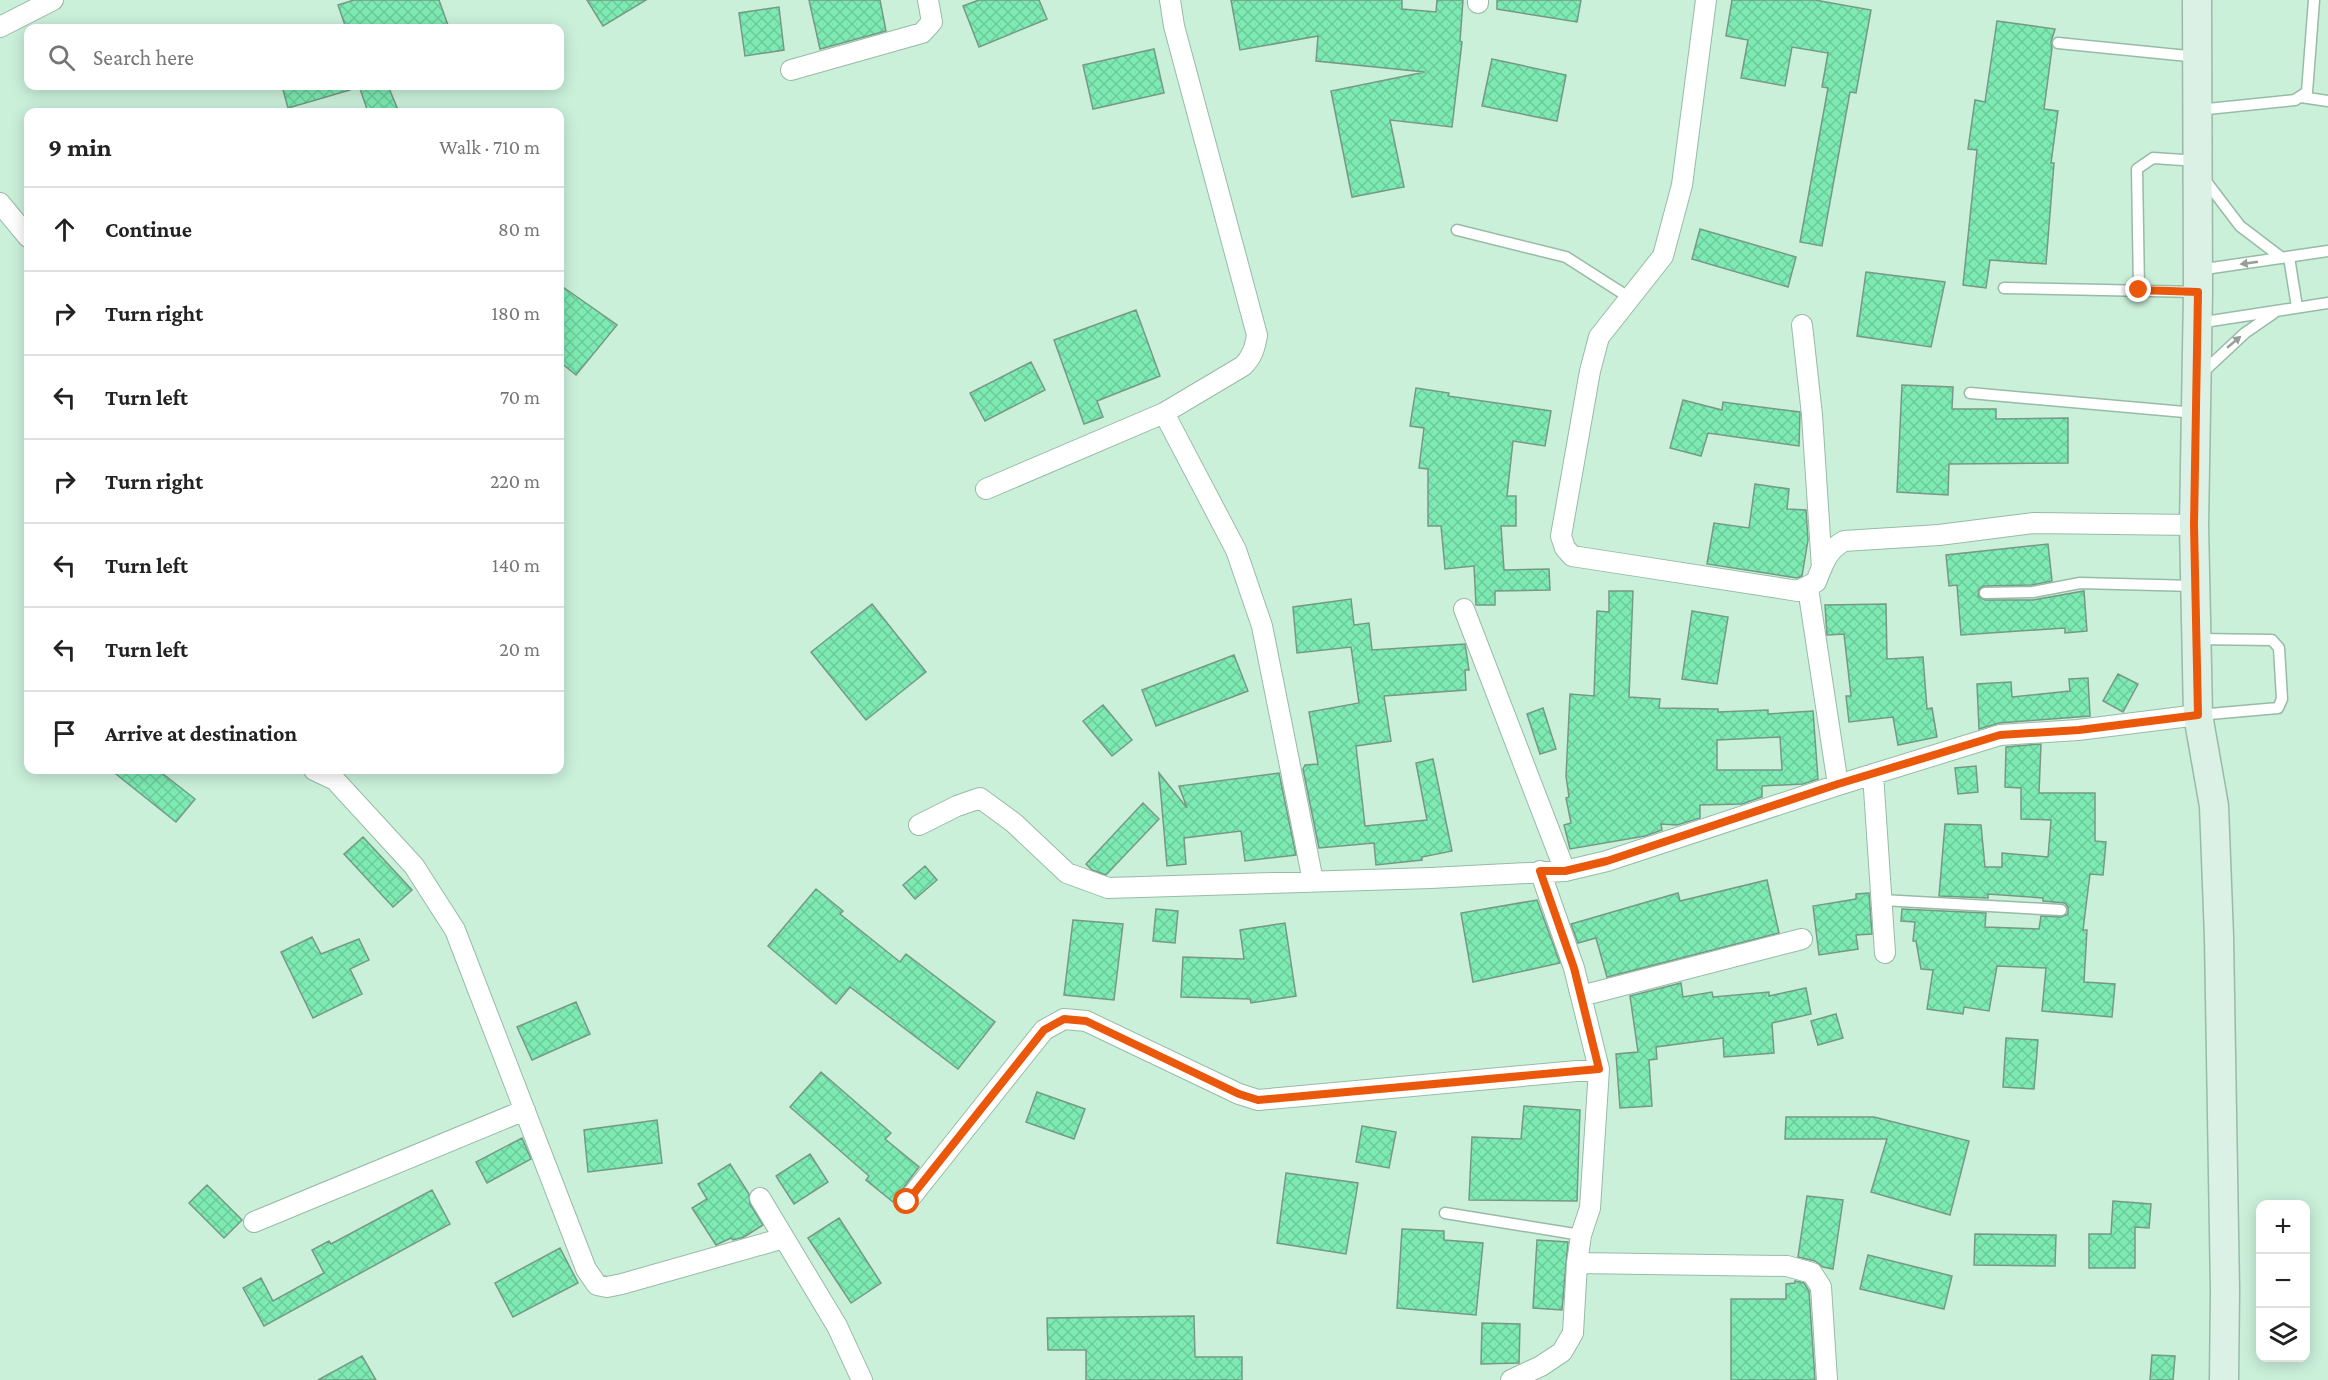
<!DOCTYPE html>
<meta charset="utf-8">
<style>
body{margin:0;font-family:"Crimson Pro",serif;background:#f6f6f6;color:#222}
.controls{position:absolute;right:18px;bottom:18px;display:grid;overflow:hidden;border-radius:12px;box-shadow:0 3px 15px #0003}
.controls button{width:54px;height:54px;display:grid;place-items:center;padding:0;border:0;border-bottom:2px solid #e0e0e0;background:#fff;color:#222;font:30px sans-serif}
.stop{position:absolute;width:18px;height:18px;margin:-14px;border:4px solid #ea580c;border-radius:50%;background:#fff}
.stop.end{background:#ea580c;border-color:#fff;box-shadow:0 2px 6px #0008}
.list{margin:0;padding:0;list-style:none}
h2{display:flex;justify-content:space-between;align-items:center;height:78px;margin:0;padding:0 24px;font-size:26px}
h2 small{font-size:20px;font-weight:400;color:#767676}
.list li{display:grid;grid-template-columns:39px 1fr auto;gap:18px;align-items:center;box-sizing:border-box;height:84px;padding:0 24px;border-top:2px solid #e0e0e0}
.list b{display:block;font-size:22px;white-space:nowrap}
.list em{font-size:20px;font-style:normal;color:#767676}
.icon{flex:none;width:33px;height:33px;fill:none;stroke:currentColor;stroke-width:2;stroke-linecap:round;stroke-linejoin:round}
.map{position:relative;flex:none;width:2328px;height:1380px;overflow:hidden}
.search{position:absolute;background:#fff;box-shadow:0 3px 15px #0003;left:24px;top:24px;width:540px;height:66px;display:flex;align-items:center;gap:15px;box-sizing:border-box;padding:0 21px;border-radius:12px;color:#767676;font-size:22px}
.panel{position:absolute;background:#fff;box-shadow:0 3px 15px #0003;left:24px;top:108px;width:540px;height:666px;border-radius:12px}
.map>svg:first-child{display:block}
.building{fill:url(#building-cross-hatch);stroke:#769985;stroke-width:1.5;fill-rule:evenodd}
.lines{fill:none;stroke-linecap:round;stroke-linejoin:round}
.lane-casing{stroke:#97bba6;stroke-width:13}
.street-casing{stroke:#97bba6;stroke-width:22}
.secondary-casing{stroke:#97bba6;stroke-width:31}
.lane{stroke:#fff;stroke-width:10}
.street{stroke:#fff;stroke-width:20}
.secondary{stroke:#dbf1e5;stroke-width:28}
.oneway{fill:#979e9a}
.route{stroke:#ea580c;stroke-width:8}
</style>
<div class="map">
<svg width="2328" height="1380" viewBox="0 0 2328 1380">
<defs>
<pattern id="building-cross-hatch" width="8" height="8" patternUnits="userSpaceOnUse" patternTransform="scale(1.5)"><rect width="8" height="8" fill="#7ceab2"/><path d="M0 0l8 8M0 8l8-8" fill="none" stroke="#6cca9a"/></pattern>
</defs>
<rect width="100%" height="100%" fill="#caf0da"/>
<path class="building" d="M354,0H439L449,28H346L338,5Z
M587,0H646L603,26Z
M809,0H880L886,31L820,49Z
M979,0H1039L1047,19L979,47L963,6Z
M1231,0H1402V9L1436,12L1437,0H1463L1460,41L1462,42L1452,127L1390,120L1404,187L1352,197L1331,91L1425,72L1316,61L1318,36L1240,50Z
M1497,0H1581L1577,22L1497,9Z
M1732,0H1815L1871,10L1856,93L1850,92L1822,246L1800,242L1828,88L1822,87L1828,53L1792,47L1785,86L1741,78L1748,40L1726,36Z
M779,7L784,50L745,56L739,13Z
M1997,21L2055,29L2051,42L2052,48L2044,109L2058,111L2051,163H2054L2046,264L1990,260L1986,288L1963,285L1977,150L1968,149L1975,100L1985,102Z
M1154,49L1164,93L1093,109L1083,65Z
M1492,59L1566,75L1557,121L1482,106Z
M282,86H349L350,90L288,108Z
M359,86H388L399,112H368Z
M1700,229L1796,257L1788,287L1692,259Z
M1866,272L1945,282L1931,347L1857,336Z
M560,285L617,325L576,375L560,362Z
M1136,310L1160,376L1097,401L1103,417L1084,424L1054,340Z
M1031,362L1045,390L985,421L970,393Z
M1902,385L1953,387L1952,409H1996V419L2068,418V463L1949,464L1948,495L1897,492Z
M1416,388L1449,393L1448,396L1551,411L1545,446L1513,441L1507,496H1516V526H1501L1504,570L1549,569L1550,590L1495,591V605H1476L1474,566L1445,569L1441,526H1428V469L1419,468L1424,428L1410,426Z
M1683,400L1722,410L1723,402L1800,412L1799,446L1708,433L1701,456L1670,448Z
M1755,484L1789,489L1787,509L1806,510L1808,540L1802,576L1797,578L1707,564L1714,523L1749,528Z
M2048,544L2052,581L2032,585L1984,586L1979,589L1978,596L1985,600H2033L2084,591L2087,631L2065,633V628L1961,635L1957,585L1949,586L1946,555Z
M1609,591H1633L1629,697L1660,699L1659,708L1718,709V712L1768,710V714L1813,711L1818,779L1803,784L1762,786V797L1742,804L1700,805V818L1677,825L1661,824L1662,830L1645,836L1570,849L1564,825L1571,823L1566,798L1569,797L1566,776L1570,694L1594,696L1597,611L1609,612ZM1780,737L1782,770H1717V740Z
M1351,599L1354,625L1369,623L1372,650L1465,644L1469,670H1465L1466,690L1384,696L1391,741L1356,746L1365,826L1427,820L1416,763L1433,759L1452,851L1422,857V860L1376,865L1374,843L1319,848L1303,769L1305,765L1318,764L1309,712L1359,703L1351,647L1297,653L1293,607Z
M872,604L926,672L866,720L811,652Z
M1886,604L1887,659L1923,657L1927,709L1932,708L1937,737L1898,745L1893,717L1849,722L1846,696H1851L1844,634L1827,635L1825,605Z
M1692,611L1728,617L1717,684L1682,679Z
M1234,655L1248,691L1156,726L1142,690Z
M2118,674L2138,684L2123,712L2103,701Z
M2088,678L2090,716L1999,723L1979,729L1977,684L2011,682L2012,697L2070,691L2069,679Z
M1103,705L1132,740L1112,756L1083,721Z
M1543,708L1556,749L1540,754L1527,714Z
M2041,744L2039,793H2095V841L2106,842L2103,875L2090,874L2083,930H2087L2084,982L2115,984L2112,1017L2042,1011L2046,968L1997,966L1989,1011L1964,1007L1963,1014L1927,1009L1933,970L1921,969L1916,941H1913L1915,922L1901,921L1902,909L1986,913L1985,927L2039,929L2041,916L2061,917L2068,914V907L2065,903L2043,901V898L1988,894V898L1939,896L1945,824L1981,825L1985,867H2002V853L2048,857L2051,820L2021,819V788L2005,787L2006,747Z
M1976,766L1978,792L1958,794L1955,768Z
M111,770H158L195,799L176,822Z
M1159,773L1187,808L1179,786L1279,773L1296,855L1245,861L1241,831L1184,838L1186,864L1167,866Z
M1143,803L1159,819L1106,875L1092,870L1086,864Z
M363,837L412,890L393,907L344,854Z
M925,866L937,880L915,899L903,885Z
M1767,880L1779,933L1607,977L1596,938L1578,943L1571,924L1678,893L1680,901Z
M816,889L843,911L840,914L900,962L906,954L995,1022L958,1069L850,987L836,1004L768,946Z
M1869,893L1872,934L1856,935L1858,949L1819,955L1813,906L1856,899V894Z
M1537,900L1560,963L1473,982L1461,913Z
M1156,909L1178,911L1175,943L1153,941Z
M1073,920L1123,924L1114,1000L1064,995Z
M1285,923L1296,996L1251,1003L1250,999L1181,997L1183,957L1244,959L1240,930Z
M312,937L321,954L359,939L369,960L350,969L362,994L313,1018L281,952Z
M1681,983L1683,997L1712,992L1713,997L1769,992V996L1806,988L1811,1014L1772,1023L1774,1053L1724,1057L1723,1038L1656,1047L1657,1059L1649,1060L1652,1106L1620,1108L1616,1054L1638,1052L1630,996Z
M576,1002L590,1034L532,1060L517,1027Z
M1836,1014L1843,1038L1818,1045L1811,1021Z
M2006,1038L2038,1040L2034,1089L2003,1087Z
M821,1072L891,1133L885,1139L919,1167L893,1202L866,1180L869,1176L790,1107Z
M1037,1092L1085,1109L1074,1139L1026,1122Z
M1524,1106L1580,1110L1577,1201L1469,1200L1472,1137L1521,1139Z
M1786,1117H1874L1969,1141L1950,1215L1871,1192L1887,1139H1785Z
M657,1120L662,1163L588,1172L584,1130Z
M1362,1126L1396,1132L1389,1168L1356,1162Z
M522,1138L531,1159L487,1183L476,1162Z
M810,1154L828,1182L794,1204L776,1176Z
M730,1164L749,1194L750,1204L763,1225L744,1237L733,1240L731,1238L716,1245L692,1208L707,1199L698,1184Z
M1286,1173L1358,1183L1346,1254L1277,1243Z
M207,1185L242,1220L224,1238L189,1203Z
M432,1190L450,1224L264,1326L243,1288L261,1278L273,1301L324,1273L312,1250L329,1241L331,1244Z
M1807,1196L1843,1200L1833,1269L1823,1267L1815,1261L1798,1257Z
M2113,1201L2151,1204L2149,1228L2135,1227V1268H2089V1234H2111Z
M839,1218L881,1283L851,1303L808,1238Z
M1402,1229L1444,1231V1240L1483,1243L1476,1315L1397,1308Z
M1975,1234L2056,1235L2055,1266L1974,1265Z
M1537,1240L1568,1242L1562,1310L1533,1308Z
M560,1248L578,1283L513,1317L495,1283Z
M1868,1255L1952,1276L1944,1309L1860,1289Z
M1795,1281L1804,1283L1809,1291L1815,1380H1731V1299H1786V1284L1795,1283Z
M1194,1316L1195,1357H1242V1380H1086V1350H1048L1047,1318Z
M1482,1323L1520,1324L1519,1363L1481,1364Z
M2152,1355L2175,1356L2173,1380H2150Z
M362,1356L376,1380H318Z"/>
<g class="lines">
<g class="lane-casing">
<path id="lane" d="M2058,43L2198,57
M2301,97L2328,101
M2198,110L2295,100L2307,92L2314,0
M2205,180L2240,226L2282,258
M1457,230L1566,257L1630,298
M2289,257L2297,307
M2198,270L2328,251
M2004,288L2198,292
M2139,290L2137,169L2153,158L2198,161
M2198,323L2328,303
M2201,374L2245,333L2274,313
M1970,393L2196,413
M1985,593L2033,592L2080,583L2195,586
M2196,639L2272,640L2279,648L2282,699L2278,708L2198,715
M1882,900L2061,910
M1445,1213L1581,1235"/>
</g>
<g class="street-casing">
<path id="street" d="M1706,0L1682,185L1663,256L1599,337L1590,371L1561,536L1565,548L1572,556L1798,591L1816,582C1823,565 1826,551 1844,541L1939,535L2034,523L2194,525
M1478,3V0
M0,27L53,0
M791,70L922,33L932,22L928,0
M0,203L28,237
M1802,325L1812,415L1822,568
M1164,413L1236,550L1262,626L1313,881
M986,489L1164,413L1243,366C1252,357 1255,348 1257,335L1174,26L1170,0
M1808,588L1838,785
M1464,609L1565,871
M314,770L335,780L414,866L455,930L586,1269L597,1285L607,1287L622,1284L784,1238
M1873,774L1885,953
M919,825L957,806L980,798L1014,823L1067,873L1108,888L1431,878L1565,871L1607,861L1838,785L2000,735L2078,730L2198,715
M1581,996L1802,939
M760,1198L837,1326L862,1380
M907,1202L1044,1030L1064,1019L1086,1021L1239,1094L1258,1100L1599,1069
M254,1222L525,1110
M1577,1263L1787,1266L1812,1273L1821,1287L1827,1380
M1511,1380L1541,1366L1562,1352L1573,1333L1577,1263L1581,1235L1590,1208L1599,1069L1574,968L1540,871"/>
</g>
<g class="secondary-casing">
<path id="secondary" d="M2197,0L2198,292L2194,525L2198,715L2214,806L2219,937L2225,1291L2224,1380"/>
</g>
<use href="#lane" class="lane"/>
<use href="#street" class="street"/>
<use href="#secondary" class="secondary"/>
</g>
<defs><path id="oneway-solid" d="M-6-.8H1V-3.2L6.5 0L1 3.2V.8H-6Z" transform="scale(1.5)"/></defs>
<g class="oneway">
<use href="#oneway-solid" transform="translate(2249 263) rotate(172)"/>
<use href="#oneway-solid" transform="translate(2234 342) rotate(-40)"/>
</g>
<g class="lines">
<path class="route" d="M907,1202L1044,1030L1064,1019L1086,1021L1239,1094L1258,1100L1599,1069L1574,968L1540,871H1565L1607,861L1838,784L2000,735L2079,730L2198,715L2194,525L2198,292L2139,290"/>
</g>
</svg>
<div class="controls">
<button>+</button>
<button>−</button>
<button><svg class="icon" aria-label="layers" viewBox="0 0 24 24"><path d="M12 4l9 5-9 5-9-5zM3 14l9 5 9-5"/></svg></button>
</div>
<div class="stop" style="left:907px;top:1202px"></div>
<div class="stop end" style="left:2139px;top:290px"></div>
<div class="search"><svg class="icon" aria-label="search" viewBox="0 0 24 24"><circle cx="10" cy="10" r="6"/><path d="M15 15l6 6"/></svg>Search here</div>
<section class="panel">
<h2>9 min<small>Walk · 710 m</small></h2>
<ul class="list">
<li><svg class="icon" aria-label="ahead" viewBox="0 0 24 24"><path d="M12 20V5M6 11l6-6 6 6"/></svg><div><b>Continue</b></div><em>80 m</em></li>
<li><svg class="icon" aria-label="right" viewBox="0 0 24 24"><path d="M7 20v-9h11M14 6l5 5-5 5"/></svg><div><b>Turn right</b></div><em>180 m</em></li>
<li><svg class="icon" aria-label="left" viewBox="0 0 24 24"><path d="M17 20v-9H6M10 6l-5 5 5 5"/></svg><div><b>Turn left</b></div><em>70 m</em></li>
<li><svg class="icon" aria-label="right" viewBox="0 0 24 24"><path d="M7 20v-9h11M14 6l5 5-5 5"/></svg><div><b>Turn right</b></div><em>220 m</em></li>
<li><svg class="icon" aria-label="left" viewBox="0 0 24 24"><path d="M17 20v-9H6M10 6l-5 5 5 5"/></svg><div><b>Turn left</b></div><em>140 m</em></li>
<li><svg class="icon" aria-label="left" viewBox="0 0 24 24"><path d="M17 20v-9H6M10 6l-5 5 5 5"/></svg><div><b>Turn left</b></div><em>20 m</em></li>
<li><svg class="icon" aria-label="arrive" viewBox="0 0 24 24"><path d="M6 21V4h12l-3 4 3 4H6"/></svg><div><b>Arrive at destination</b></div></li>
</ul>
</section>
</div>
